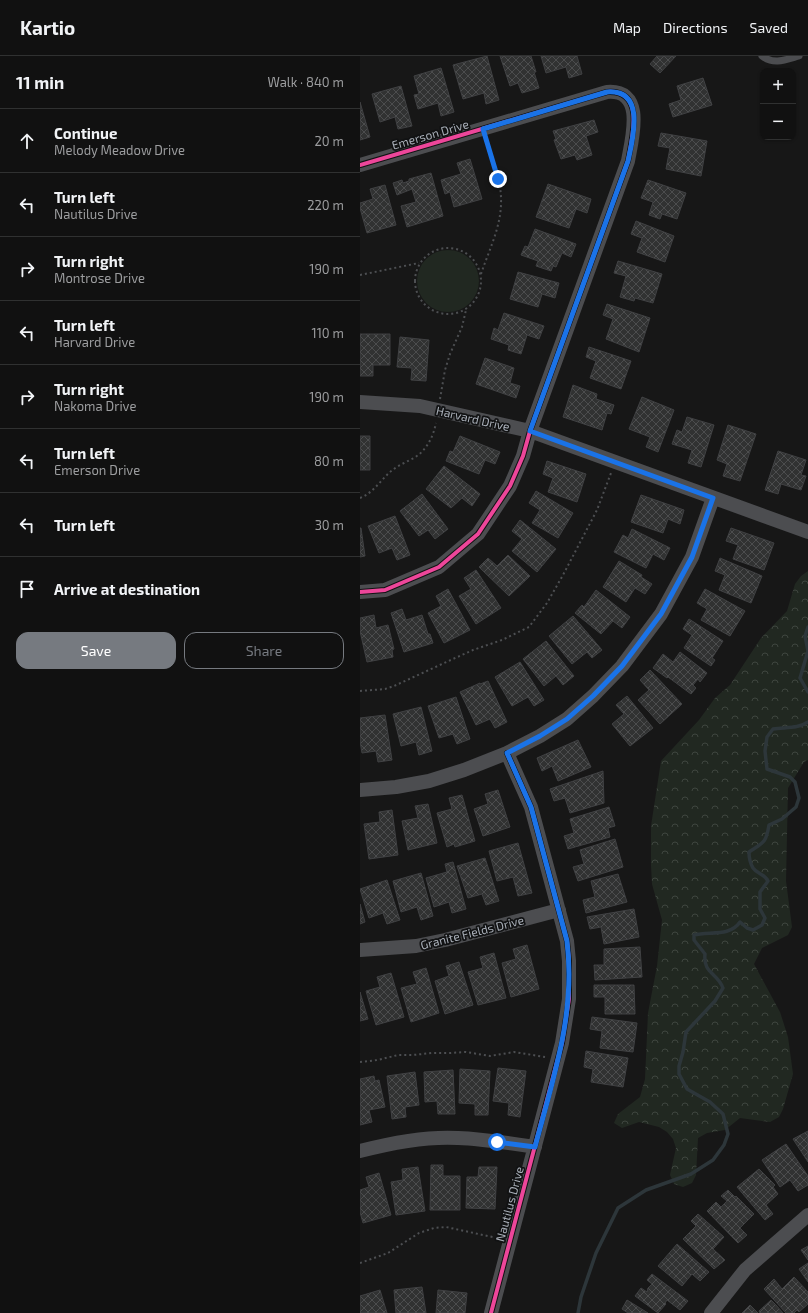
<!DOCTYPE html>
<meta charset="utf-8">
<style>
body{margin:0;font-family:"Exo 2",sans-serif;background:#1e1f1f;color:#f1f3f6}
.controls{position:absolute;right:12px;top:12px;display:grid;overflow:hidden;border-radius:8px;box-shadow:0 1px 3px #0004}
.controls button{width:36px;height:36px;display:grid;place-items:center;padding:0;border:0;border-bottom:1px solid #303131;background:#111;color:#f1f3f6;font:20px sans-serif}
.stop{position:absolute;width:12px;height:12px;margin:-9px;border:3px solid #1a73e8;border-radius:50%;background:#fff}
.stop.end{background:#1a73e8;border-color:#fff;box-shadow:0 1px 4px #0008}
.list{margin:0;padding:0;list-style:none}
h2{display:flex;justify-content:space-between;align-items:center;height:52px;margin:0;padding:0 16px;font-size:17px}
h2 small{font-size:13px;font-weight:400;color:#9c9d9f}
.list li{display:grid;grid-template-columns:26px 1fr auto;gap:12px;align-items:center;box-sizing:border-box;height:64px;padding:0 16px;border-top:1px solid #303131}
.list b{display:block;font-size:15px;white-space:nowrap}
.list p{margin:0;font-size:13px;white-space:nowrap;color:#9c9d9f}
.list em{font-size:13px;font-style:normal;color:#9c9d9f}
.actions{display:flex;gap:8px;padding:12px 16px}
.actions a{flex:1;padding:9px 0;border:1px solid #767a80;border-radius:12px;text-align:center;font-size:14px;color:#767a80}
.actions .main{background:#767a80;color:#fff}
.icon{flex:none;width:22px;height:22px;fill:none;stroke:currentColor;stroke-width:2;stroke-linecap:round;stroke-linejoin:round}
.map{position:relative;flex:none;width:448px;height:1257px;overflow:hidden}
header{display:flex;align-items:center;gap:24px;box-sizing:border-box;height:56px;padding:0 20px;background:#111;border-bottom:1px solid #303131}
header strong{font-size:19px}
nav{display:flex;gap:22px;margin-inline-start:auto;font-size:14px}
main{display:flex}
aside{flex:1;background:#111}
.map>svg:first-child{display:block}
.green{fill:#212821}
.forest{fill:url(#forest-crowns)}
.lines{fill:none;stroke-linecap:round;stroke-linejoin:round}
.stream{stroke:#2d363a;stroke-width:3.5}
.building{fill:url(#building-cross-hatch);stroke:#404143}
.path{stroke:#4d4f52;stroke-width:2;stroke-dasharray:2 3;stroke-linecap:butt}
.lane{stroke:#4c4d50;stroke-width:7}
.street{stroke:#4c4d50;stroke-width:14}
.cycleway-casing{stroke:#111213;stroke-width:6}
.cycleway{stroke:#ed469a;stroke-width:4}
.route{stroke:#1a73e8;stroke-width:5}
.labels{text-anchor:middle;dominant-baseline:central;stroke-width:3.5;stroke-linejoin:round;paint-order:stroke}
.street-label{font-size:12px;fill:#a9afb8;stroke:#111213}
</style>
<header>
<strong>Kartio</strong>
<nav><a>Map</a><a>Directions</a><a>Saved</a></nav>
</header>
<main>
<aside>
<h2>11 min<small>Walk · 840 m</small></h2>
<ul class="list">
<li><svg class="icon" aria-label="ahead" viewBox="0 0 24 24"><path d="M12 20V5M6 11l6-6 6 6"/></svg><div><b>Continue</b><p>Melody Meadow Drive</p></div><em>20 m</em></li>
<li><svg class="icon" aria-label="left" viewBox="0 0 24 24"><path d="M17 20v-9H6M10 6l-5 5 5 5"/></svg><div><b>Turn left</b><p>Nautilus Drive</p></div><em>220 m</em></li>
<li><svg class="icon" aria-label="right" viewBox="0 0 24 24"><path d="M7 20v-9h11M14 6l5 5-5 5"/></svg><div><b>Turn right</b><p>Montrose Drive</p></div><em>190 m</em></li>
<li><svg class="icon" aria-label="left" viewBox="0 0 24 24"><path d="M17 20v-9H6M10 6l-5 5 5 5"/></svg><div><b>Turn left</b><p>Harvard Drive</p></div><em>110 m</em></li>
<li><svg class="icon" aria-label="right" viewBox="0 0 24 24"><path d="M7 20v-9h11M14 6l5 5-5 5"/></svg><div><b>Turn right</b><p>Nakoma Drive</p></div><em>190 m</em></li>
<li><svg class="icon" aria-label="left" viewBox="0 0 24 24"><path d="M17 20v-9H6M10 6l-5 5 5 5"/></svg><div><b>Turn left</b><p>Emerson Drive</p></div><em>80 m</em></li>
<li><svg class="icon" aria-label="left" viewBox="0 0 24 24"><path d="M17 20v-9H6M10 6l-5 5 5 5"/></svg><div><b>Turn left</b></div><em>30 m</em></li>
<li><svg class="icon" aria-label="arrive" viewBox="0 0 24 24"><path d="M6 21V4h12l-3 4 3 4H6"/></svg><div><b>Arrive at destination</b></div></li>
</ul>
<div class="actions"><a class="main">Save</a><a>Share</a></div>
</aside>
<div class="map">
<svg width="448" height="1257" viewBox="0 0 448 1257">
<defs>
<pattern id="forest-crowns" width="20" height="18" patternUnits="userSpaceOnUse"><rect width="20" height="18" fill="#212821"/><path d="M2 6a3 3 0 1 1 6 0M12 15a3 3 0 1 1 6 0" fill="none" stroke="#3e453f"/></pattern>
<pattern id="building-cross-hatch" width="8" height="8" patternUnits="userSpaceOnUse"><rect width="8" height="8" fill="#313232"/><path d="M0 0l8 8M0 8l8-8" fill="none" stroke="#4c4d4e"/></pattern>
</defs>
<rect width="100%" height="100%" fill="#171717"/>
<path class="green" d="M57 225a31 31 0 1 1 62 0a31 31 0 1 1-62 0Z"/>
<path class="forest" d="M448,515V704L444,706L428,732L426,825L432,871L428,879L402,892L394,908L420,956L428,981L433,1018L423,1053L419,1061L410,1066L380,1062L365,1074L347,1077L338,1082L336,1119L332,1127L323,1131L314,1128L310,1119L316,1092L313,1083L307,1076L299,1071L279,1066L262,1072L254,1067L258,1058L280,1041L285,1023L288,957L297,910L302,864L292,828L291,809V770L301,705L339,664L355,642L370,629L401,582L427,555L435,528L441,520Z"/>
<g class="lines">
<path class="stream" d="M448,571L445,580L448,595L440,622L448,636
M218,1257L221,1241L236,1197L258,1152L286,1134L331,1118L353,1104L364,1089L368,1078L363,1058L350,1046L327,1033L319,1018V1010L323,996L326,976L355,945L363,932C357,916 343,918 345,898L334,884V879C349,875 370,881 380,866L387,872L393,874L402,869L405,862L400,853V836L408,825C405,818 397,818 393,812C390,807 389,801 389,796C404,786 406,787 409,769L422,763L436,751L439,742L435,726L430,721L407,713L405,695L407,681L413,673C425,671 438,673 448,666"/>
</g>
<path class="building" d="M127,0L139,44L126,48L124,37L103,43L93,9Z
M140,0H171L176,16H174L179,32L162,37L158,27L150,30Z
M181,0H217L222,18L209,22L206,11L186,17Z
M297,0H316L300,17L290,8Z
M81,12L94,56L81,60L78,47L58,53L54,39L59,38L54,20Z
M343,22L352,49L313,61L309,48L321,44L317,30Z
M41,30L52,70L38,73L35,61L20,66L12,38Z
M0,46L10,81L0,84Z
M234,64L238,76L226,80L232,99L217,104L215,99L201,103L194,84L196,83L193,75Z
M301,77L347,85L341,120L306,113L310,92L298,90Z
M110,103L122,143L94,151L90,136L85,138L81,124L101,118L97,107Z
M71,117L83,160L47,171L41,150L56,146L52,133L37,139L33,127L42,124L43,127L49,125V123Z
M288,124L326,137L317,163L302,158L300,163L289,159L293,146L281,142Z
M188,128L231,143L227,157L216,153L209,172L176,161Z
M25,129L36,169L7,177L0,152V147L13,143L10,133Z
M276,165L314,180L305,206L277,196L282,182L271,178Z
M175,173L216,188L211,201L202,197L196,211L193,210L191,215L176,210L178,205L161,199L165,190L168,191Z
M258,205L302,218L293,247L275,242L274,245L260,241L266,220L254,217Z
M158,216L199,227L195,242L182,238L178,251L150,243Z
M247,248L290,262L279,296L246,283L253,263L243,259Z
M144,257L184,270L179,283L167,279L161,298L148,294L149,289L131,283L134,272L138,274Z
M0,278H30V309H13V320H0Z
M40,281L69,284L66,325L51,324L52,312L37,311Z
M229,291L271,305L261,333L230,322L236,305L226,301Z
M125,302L154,312L150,327L160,330L156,342L116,328Z
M213,329L237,338L236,343L254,349L251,358L247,357L242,374L203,361Z
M282,341L314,354L298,396L286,391L290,381L269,373Z
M327,361L354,369L341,411L328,407L332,394L312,388L317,374L322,376Z
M368,369L396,378L380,425L363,420L367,408L357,404Z
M0,380H10V414H0Z
M100,380L140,396L135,408L125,404L119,418L86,405L90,395L93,396Z
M418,395L446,404L441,419L446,420L441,434L421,428L418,438L405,434Z
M187,405L226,418L217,446L188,436L193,422L183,418Z
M84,410L120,438L112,450L102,442L91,452L66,433Z
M176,435L213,457L198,482L172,467L180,454L169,447Z
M62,438L88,473L75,483L68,474L59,480L40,455Z
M281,439L324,454L320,468L308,463L303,477L271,466Z
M35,460L50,499L37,504L32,492L19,497L8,470Z
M160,464L196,493L177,516L152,495L162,483L152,475Z
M0,472H1L5,500L0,501Z
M371,472L414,487L404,514L373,503L378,489L366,485Z
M272,473L310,492L304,504L293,498L286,512L254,496L263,479L268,482Z
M148,499L170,520L149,540L119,511L128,502L137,510Z
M360,502L402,520L391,547L359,534L365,519L355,515Z
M259,505L282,519L281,521L292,528L285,538L275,532L266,546L243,531Z
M116,514L141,552L116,568L99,540L111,533L104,522Z
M88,533L110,574L84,587L68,557L81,550L76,540Z
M345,533L385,555L370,580L341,564L347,553L337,547Z
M236,534L270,561L262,572L253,565L241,578L215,557L222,549L224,551Z
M42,553L46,564L62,559L68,578H70L73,587L44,596L31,557Z
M14,559L16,572L28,569L34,593L32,594L33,601L7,606L0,575V562Z
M213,560L242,594L232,602L227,596L212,608L189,580Z
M329,563L363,585L352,602L355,604L351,610L324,592L332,579L323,573Z
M186,585L214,620L203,629L196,620L184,630L163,603Z
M320,596L347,617L340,626L338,623L333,629L336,632L331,638L308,621L307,622L293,612L303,598L313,606Z
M160,606L184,644L174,650L168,641L152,650L135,621Z
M290,614L322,648L300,668L278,644L289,634L280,624Z
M128,625L147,666L135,672L130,663L116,669L100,636L120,627V628Z
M267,640L293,672L270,690L252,668L264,658L256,649Z
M96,641L110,683L97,688L93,678L79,682L68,650Z
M61,651L72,695L59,699L56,686L41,690L33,658Z
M25,659L32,704L18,706L16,695L2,697L0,685V662Z
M218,684L231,711L198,725L192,710L182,715L177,702Z
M243,715L244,747L210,757L205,742L194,745L190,733Z
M138,734L150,771L123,780L114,753L128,748L125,738Z
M102,739L115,785L95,791L94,788L87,791L77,757L92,753L89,742Z
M68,748L77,787L48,794L42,765L58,762L55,750Z
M249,751L255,770L248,772L250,781L208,793L204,780L214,777L210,763Z
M32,754L38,799L9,803L4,768L20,766L19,756Z
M255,783L263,811L218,825L213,811L224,808L220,794Z
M158,787L172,837L158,840L153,821L137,825L129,795Z
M125,802L139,845L126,849L122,838L108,842L97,810Z
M93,806L106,853L92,857L89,846L74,851L66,822L87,816L85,808Z
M61,817L73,860L61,864L57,851L41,856L33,825Z
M258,818L267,846L226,857L223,844L235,841L231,825Z
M27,824L40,864L27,868L23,857L9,862L0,833Z
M0,848L5,866L0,868Z
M274,853L279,881L244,888L241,871L230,873L227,861Z
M167,889L179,933L151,941L142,907L156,903L153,893Z
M280,891L282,921L235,924L234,909H244V893Z
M134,897L146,942L118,949L108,916L123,912L120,901Z
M99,906L113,949L85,958L75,925L89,920L86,910Z
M66,912L79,957L51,966L41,932L57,928L53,916Z
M31,917L44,961L16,969L6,935L20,931L17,921Z
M234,929H274L275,958H245V941H234Z
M0,936L8,963L0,965Z
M232,961L277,967L273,996L240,992L242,975L230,973Z
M226,995L268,1002L263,1031L231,1026L233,1013L224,1011Z
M138,1012L166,1015L160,1061L148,1059L149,1047L133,1045Z
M100,1013L130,1015L128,1059H115V1048L99,1047Z
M93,1014L95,1058H78L77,1045L65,1046L64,1016Z
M55,1016L59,1049L45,1051L46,1061L32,1063L27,1020Z
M14,1020L15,1025L19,1024L25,1051L9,1054L12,1066L0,1069V1023Z
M448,1075V1106L433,1083Z
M426,1088L448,1120V1129L438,1135L430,1124L420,1131L402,1104Z
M71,1109H83V1120H100V1154H70Z
M58,1111L65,1155L36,1159L31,1126L43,1124L42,1113Z
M119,1111H137L135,1153L106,1152L107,1121H118Z
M399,1113L415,1129L413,1131L418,1138L406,1149L413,1158L405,1164L377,1131Z
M19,1117L31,1159L3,1167L0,1156V1134L9,1131L6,1121Z
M368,1134L375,1141L376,1140L394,1158L380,1172L387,1179L378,1187L347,1155L356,1146L361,1151L367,1145L361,1140Z
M338,1158L364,1181L353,1193L365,1204L354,1213L323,1183L336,1170L331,1165Z
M317,1188L349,1216L340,1225L332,1218L322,1230L298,1210Z
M448,1190V1204L441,1194Z
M448,1207V1226L439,1213Z
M292,1218L328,1245L320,1254L307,1244L305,1247L306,1248L298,1257L275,1240L281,1232L287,1236L288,1232L292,1228L287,1224Z
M434,1221L448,1236V1248L439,1256L437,1254L434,1257H426L404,1233L414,1223L422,1233Z
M62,1231L66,1257H36L34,1234Z
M20,1234L27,1257H0V1240Z
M78,1234L107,1237L105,1257H76Z
M267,1244L288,1257H268L262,1253Z
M411,1244L416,1249L423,1257H400L399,1255Z
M390,1249L398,1257H382Z"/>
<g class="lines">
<path class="path" d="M55 225a33 33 0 1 1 66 0a33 33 0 1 1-66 0Z
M121,218C129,194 142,169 141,143C141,124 132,104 127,86
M0,219L59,207
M80,343L85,314L90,298L102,271L106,254
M0,442C13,437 20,425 30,416C37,410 46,406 54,402C67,394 73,381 76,367
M0,635L25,633L34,630L93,603L113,594L142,584L169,571L187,547L203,519L237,454L251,417
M0,1006L18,1004L38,999H53L72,997H90L106,996L130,1000L154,996L185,1001
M0,1207L28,1197L59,1177L74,1172L86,1171L137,1182"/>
<path class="lane" d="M402,0C414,9 425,4 439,0"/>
<path class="street" d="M0,109L247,36C286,33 272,82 268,105L170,375L163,400L150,430L118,478L79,511L25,534L0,536
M0,346L60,350L170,375L448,476
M0,734L36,731L69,725L104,714L147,697L180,680L207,663L233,640L262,610L301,558L332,501L353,442
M0,894L56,890L85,884L199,854
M0,1095C31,1087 65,1080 98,1082C124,1083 149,1087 175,1091
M131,1257L202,987L209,943V905L207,885L171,751L147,697
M351,1257L385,1214L448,1159"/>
<g class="cycleway-casing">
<path id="cycleway" d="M0,109L247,36C286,33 272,82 268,105L170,375L163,400L150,430L118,478L79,511L25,534L0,536
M131,1257L202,987L209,943V905L207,885L171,751L147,697"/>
</g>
<use href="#cycleway" class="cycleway"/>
</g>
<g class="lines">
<path class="route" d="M137,1086L175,1091C193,1022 216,958 207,885L171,751L147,697L180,680L207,663L233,640L262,610L301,558L332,501L353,442L170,375L268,105C273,82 286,33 247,36L123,73L138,123"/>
</g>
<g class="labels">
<g class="street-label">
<text transform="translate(70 78) rotate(-16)">Emerson Drive</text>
<text transform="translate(113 362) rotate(13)">Harvard Drive</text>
<text transform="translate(112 876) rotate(-14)">Granite Fields Drive</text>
<text transform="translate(149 1148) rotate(-75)">Nautilus Drive</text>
</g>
</g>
</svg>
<div class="controls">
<button>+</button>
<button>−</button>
</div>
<div class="stop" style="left:137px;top:1086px"></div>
<div class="stop end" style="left:138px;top:123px"></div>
</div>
</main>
